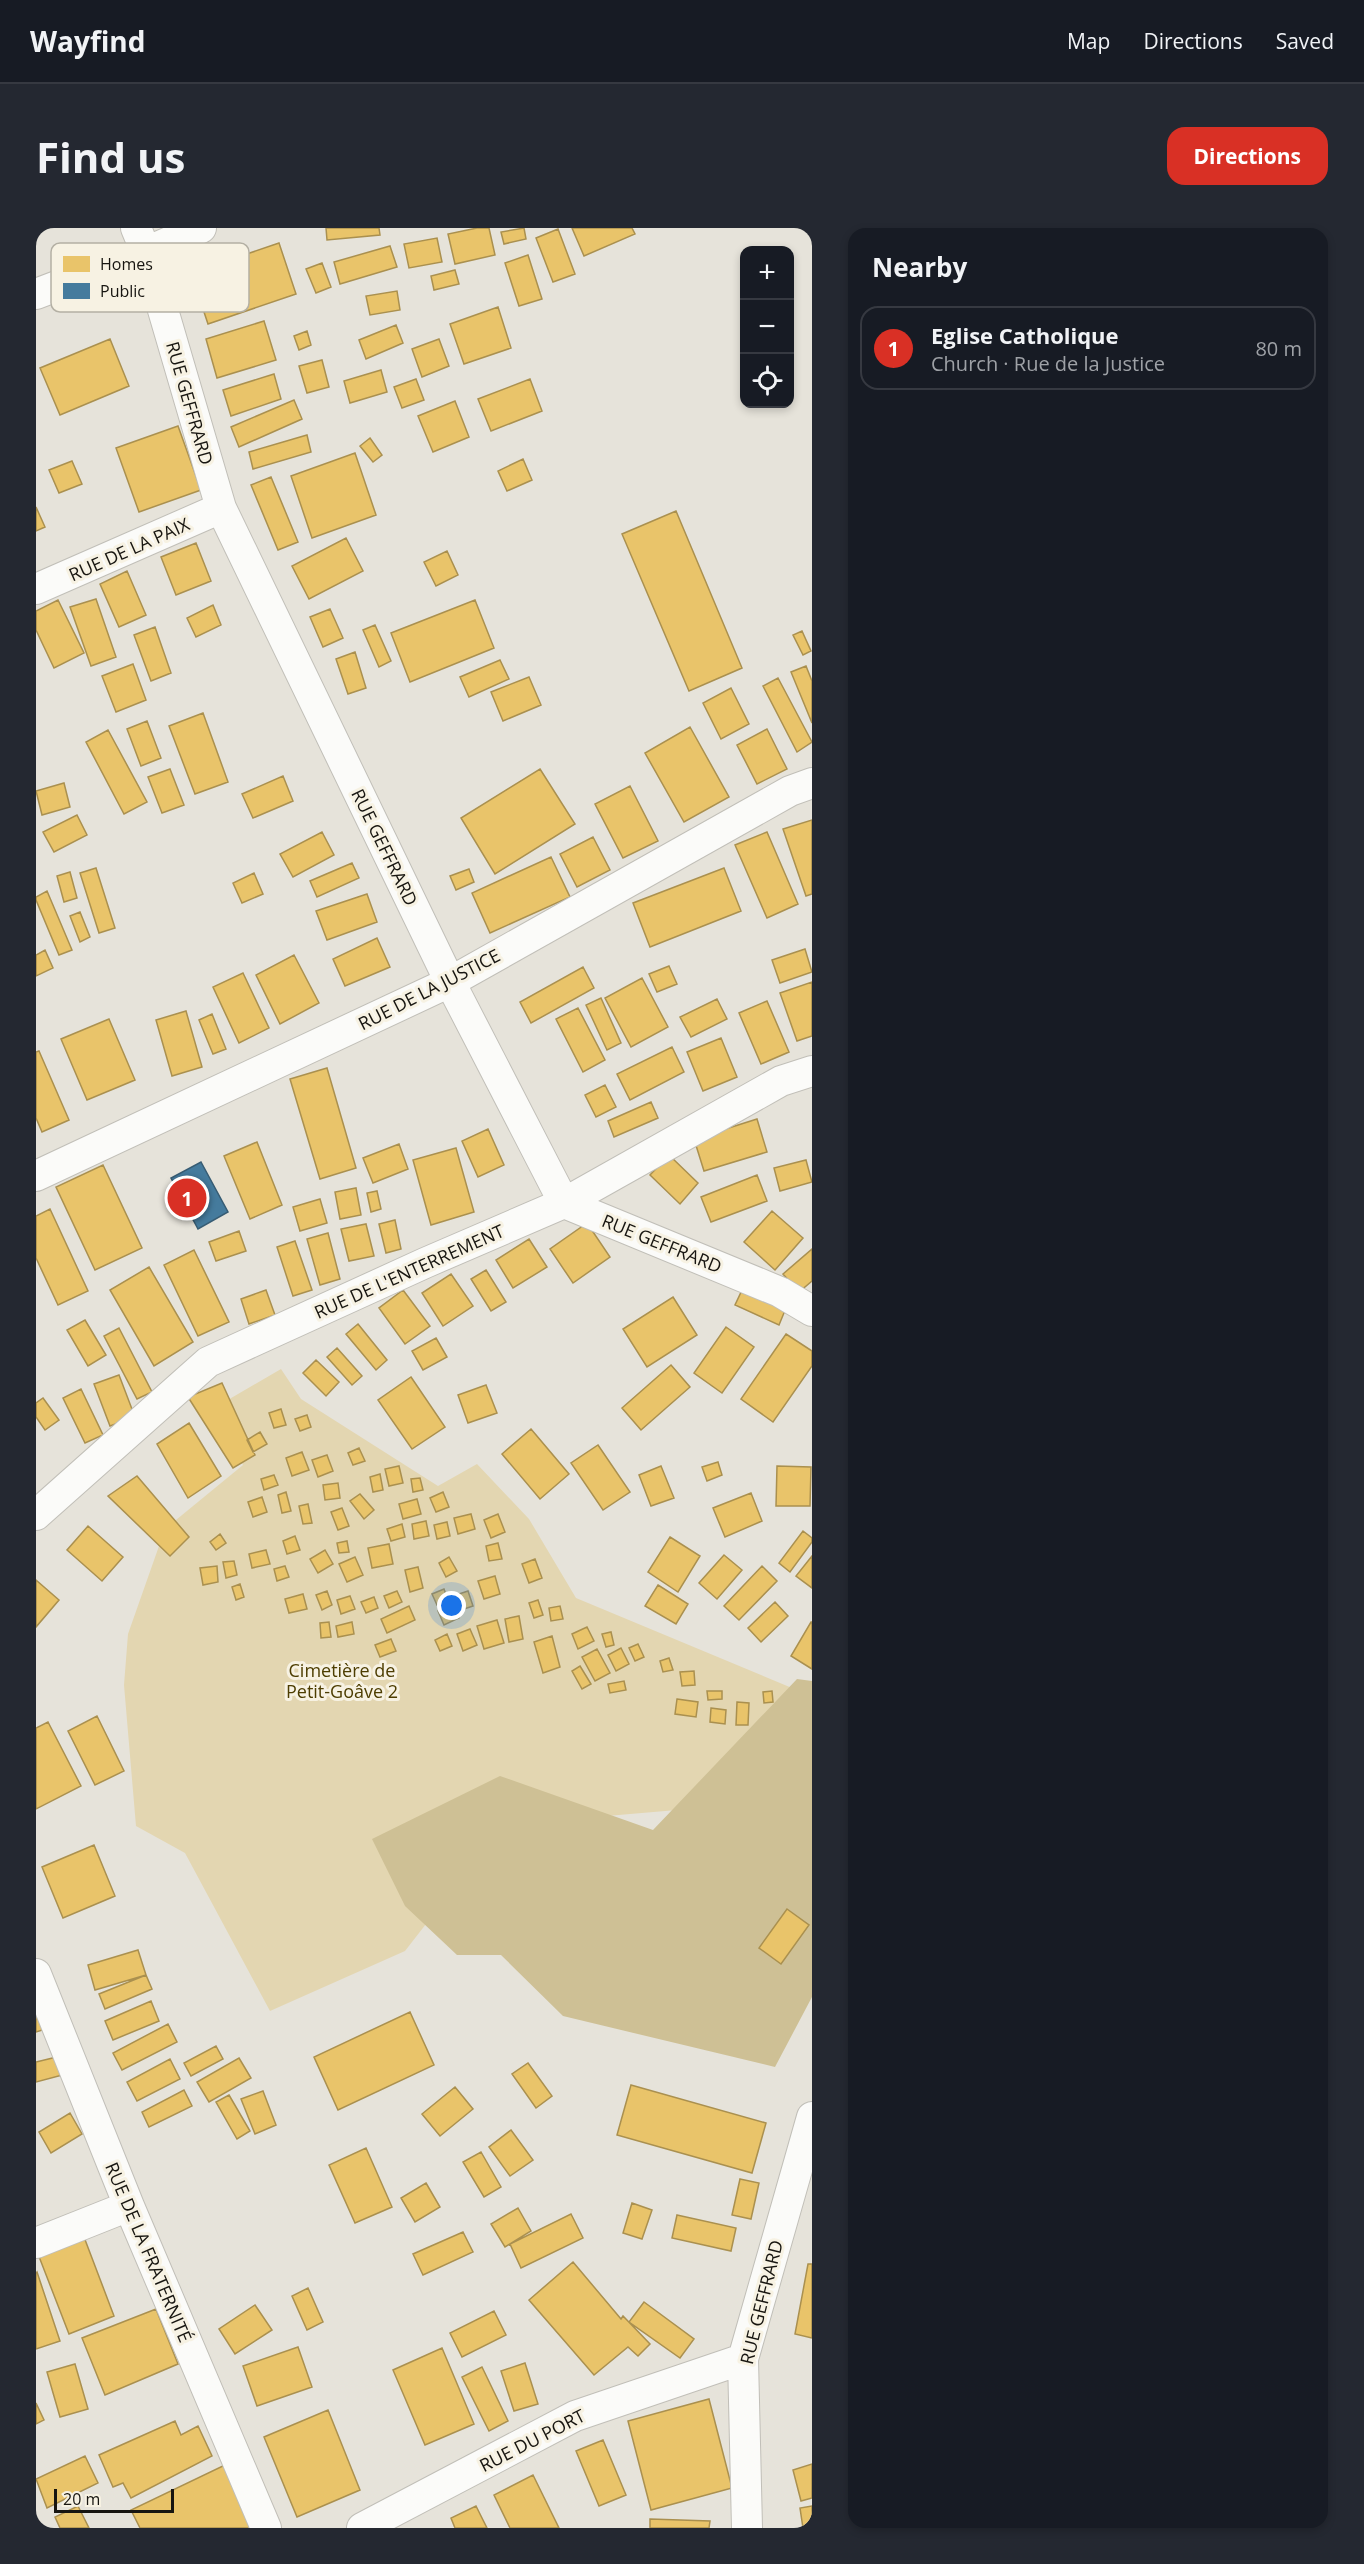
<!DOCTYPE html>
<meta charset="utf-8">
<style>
body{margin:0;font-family:"Open Sans",sans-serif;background:#242831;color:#f1f3f6}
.controls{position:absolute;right:18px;top:18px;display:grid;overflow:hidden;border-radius:12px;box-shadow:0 3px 9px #0003}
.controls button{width:54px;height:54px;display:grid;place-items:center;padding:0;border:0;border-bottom:2px solid #363941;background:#171b24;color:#f1f3f6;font:30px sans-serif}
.scale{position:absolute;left:18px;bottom:15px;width:120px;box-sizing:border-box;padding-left:6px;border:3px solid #171510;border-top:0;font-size:16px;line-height:21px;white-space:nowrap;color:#171510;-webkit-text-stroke:4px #f7f2e3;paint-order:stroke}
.you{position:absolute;left:416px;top:1378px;width:21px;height:21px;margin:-15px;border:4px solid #fff;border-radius:50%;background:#1a73e8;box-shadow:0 0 0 9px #1a73e833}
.badge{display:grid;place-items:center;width:39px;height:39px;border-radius:50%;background:#d93025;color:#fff;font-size:20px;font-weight:700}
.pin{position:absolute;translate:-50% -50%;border:3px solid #fff;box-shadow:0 2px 6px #0006}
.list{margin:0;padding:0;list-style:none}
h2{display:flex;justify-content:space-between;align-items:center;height:78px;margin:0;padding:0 24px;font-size:26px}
h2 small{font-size:20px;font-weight:400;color:#9ea1a6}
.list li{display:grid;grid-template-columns:39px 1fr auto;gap:18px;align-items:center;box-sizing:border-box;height:84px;margin:0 12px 12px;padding:0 12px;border:2px solid #363941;border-radius:18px}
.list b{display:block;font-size:22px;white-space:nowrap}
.list p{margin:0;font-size:20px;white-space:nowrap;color:#9ea1a6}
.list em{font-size:20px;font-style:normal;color:#9ea1a6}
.icon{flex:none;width:33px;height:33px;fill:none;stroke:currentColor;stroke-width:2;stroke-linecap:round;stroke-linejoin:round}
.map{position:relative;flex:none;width:776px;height:2300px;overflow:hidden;border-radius:18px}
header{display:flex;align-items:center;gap:36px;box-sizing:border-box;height:84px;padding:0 30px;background:#171b24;border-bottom:2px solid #363941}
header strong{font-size:28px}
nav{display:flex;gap:33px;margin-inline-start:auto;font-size:21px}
.intro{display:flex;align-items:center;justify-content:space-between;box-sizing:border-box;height:144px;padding:0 36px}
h1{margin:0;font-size:42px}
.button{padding:15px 27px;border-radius:18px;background:#d93025;color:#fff;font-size:21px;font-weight:700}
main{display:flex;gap:36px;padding:0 36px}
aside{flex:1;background:#171b24;border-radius:18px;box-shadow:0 3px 9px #0003}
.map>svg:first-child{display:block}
.green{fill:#e3d6b1}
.forest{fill:#cec095}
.homes{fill:#e9c46a;stroke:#aa904f;stroke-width:1.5}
.public{fill:#457b9d;stroke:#375c73;stroke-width:1.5}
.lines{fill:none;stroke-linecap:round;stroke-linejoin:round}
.street-casing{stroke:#c1bfb8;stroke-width:32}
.street{stroke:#fbfbf9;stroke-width:30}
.labels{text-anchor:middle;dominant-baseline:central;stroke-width:6;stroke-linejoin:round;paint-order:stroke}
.street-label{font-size:18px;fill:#171510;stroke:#f7f2e3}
.park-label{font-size:18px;fill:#4d3d01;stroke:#f7f2e3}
.key{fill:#f7f2e3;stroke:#b4b0a4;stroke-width:1.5}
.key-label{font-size:16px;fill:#171510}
</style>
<header>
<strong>Wayfind</strong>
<nav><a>Map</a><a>Directions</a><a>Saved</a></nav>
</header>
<div class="intro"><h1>Find us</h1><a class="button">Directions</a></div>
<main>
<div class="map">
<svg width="776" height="2300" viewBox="0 0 776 2300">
<rect width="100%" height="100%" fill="#e6e3da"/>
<path class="green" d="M245,1141L265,1171L402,1258L441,1236L493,1291L540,1370L756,1460L735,1574L467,1597L369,1723L234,1783L149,1625L100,1598L88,1457L92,1406L129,1301L207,1237L178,1180Z"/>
<path class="forest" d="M761,1451L776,1453V1769L739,1839L527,1788L465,1727H421L369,1678L336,1611L464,1548L617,1602Z"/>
<path class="homes" d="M290,0H343L344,7L291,12Z
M441,0H453L459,27L419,36L412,6Z
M488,0L490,11L468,16L465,4Z
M536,0H596L599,6L548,28Z
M522,1L539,46L517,54L500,10Z
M401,10L406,34L373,40L368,16Z
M243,15L260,66L172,96L155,45Z
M354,18L361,39L304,56L298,34Z
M492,27L506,71L483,78L469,35Z
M286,35L295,59L280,65L270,41Z
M419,42L423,56L398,62L395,48Z
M361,63L364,82L334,87L330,68Z
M462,79L475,120L428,136L414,96Z
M228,93L240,132L181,150L170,111Z
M360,97L367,115L330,131L323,112Z
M271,103L275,117L263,122L258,108Z
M74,111L93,158L24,187L4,140Z
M403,111L413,138L386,149L376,121Z
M286,132L293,159L271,165L263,138Z
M345,142L351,164L314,175L308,153Z
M238,146L245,171L195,188L187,162Z
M380,151L388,172L366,180L358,159Z
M494,151L506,183L455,203L442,171Z
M258,172L266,191L203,219L195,199Z
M419,173L433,209L397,224L382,188Z
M142,198L165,262L103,284L80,220Z
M271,207L275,224L217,241L213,224Z
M334,210L346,227L337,234L324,218Z
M319,225L340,287L276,310L255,248Z
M487,231L496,252L471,263L462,243Z
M36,233L46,256L23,265L13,242Z
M235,249L262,314L242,322L215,257Z
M0,279L9,299L0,303Z
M640,283L706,440L653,463L586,306Z
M310,310L327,343L273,371L256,338Z
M160,315L175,353L140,367L125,329Z
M411,323L422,347L400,358L388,334Z
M91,343L110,387L83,399L64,356Z
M60,371L80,429L55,438L34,379Z
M22,372L48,425L18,440L0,402V383Z
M439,372L458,420L374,454L355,405Z
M177,377L185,397L160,409L151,390Z
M294,381L307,410L287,419L274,389Z
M339,397L355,433L343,439L327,402Z
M119,399L135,445L115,453L98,407Z
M766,403L775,423L767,427L757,407Z
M319,424L330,460L312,466L300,431Z
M464,432L473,451L433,469L424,449Z
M97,436L110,472L80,484L66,448Z
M770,438L776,453V495L755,444Z
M493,449L505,477L467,493L455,464Z
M742,450L776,514L761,524L727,458Z
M695,460L713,496L685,511L667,475Z
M167,485L192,554L159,566L133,498Z
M111,493L125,530L105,538L91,501Z
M654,499L693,569L648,594L609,525Z
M731,501L751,541L721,556L701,517Z
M72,502L111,574L88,586L50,514Z
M134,541L148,577L126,585L112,549Z
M504,541L539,596L459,646L425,590Z
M247,548L257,573L217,590L206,566Z
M28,555L34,579L6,587L0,563Z
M594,558L622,613L587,630L559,576Z
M41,587L51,607L18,624L7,604Z
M776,592V666L770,668L747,601Z
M286,604L298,627L257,649L244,626Z
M731,604L762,676L731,690L699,617Z
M557,609L574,642L541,659L524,626Z
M515,629L534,669L454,705L436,665Z
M316,635L323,650L281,669L274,653Z
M60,640L79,700L63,705L44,645Z
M688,640L705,683L614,719L597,675Z
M433,641L438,654L420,662L414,648Z
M34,644L41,670L28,674L21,648Z
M218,645L227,666L206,675L197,655Z
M11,663L36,722L23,727L0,672V669Z
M331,666L341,694L291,712L280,683Z
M44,684L54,709L44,714L34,688Z
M341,710L354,739L309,758L297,731Z
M769,721L776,744L744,755L736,732Z
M9,722L17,740L0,748V727Z
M258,727L283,775L244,796L220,747Z
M633,738L641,756L621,764L613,746Z
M547,739L558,760L495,795L484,774Z
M207,745L233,800L203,815L177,759Z
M606,750L632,799L595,819L569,770Z
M776,754V808L761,813L744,765Z
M565,770L585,815L571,822L550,777Z
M681,771L691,791L655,809L644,789Z
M731,773L753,824L725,836L703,785Z
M542,780L569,832L547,844L520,791Z
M150,783L166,839L136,848L120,792Z
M176,786L190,821L177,826L163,792Z
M73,791L99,852L51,872L25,811Z
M685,810L701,849L667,863L651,824Z
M636,819L648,844L594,872L581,846Z
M3,823L33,892L6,904L0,890V824Z
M291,840L320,940L284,951L254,851Z
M569,857L580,879L560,889L549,867Z
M615,874L622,890L578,909L572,893Z
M721,891L731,924L668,943L658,911Z
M452,901L468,937L442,949L426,913Z
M221,914L246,977L214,991L188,928Z
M363,916L372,941L337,955L327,930Z
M420,920L438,984L395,997L377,932Z
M633,927L662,955L644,976L614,947Z
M770,932L776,954L744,963L738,940Z
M67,937L106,1020L59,1042L20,959Z
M721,947L731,973L675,994L665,969Z
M320,960L325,987L304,991L299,964Z
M341,963L345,981L335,984L331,965Z
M284,971L291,995L264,1003L257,979Z
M14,981L52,1063L22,1077L0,1030V988Z
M736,983L767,1010L739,1042L708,1014Z
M359,992L365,1021L350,1025L343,996Z
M551,995L574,1029L537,1055L514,1021Z
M330,996L338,1028L313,1033L305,1001Z
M203,1003L210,1023L180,1033L173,1014Z
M292,1005L304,1051L284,1057L271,1011Z
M493,1011L511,1039L477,1060L460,1032Z
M259,1013L276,1062L257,1068L241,1019Z
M776,1021V1053L763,1064L747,1046Z
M158,1022L193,1094L162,1108L128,1037Z
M113,1039L157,1114L118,1138L74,1062Z
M450,1042L470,1074L455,1083L435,1051Z
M415,1046L437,1078L407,1098L386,1065Z
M707,1060L750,1080L743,1097L699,1077Z
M230,1062L239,1087L213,1096L205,1071Z
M367,1062L394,1098L369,1116L343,1080Z
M637,1069L661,1107L611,1139L587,1101Z
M49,1092L70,1127L52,1138L31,1102Z
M322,1096L351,1132L340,1142L310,1106Z
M690,1099L718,1119L686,1165L658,1145Z
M83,1100L116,1164L101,1171L68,1108Z
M750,1106L776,1123V1138L737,1194L705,1171Z
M400,1110L411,1129L387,1142L376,1123Z
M301,1120L326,1148L316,1157L291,1129Z
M280,1132L303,1154L290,1168L267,1145Z
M635,1137L654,1159L605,1202L586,1180Z
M83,1147L99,1189L74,1198L58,1156Z
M375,1149L409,1199L376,1221L342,1172Z
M186,1155L219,1227L197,1240L152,1169Z
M450,1157L461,1185L432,1195L422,1167Z
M45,1161L67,1207L49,1215L27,1170Z
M7,1170L23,1192L9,1202L0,1189V1175Z
M245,1181L250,1197L238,1200L233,1185Z
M271,1187L275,1199L264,1203L259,1191Z
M153,1195L185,1248L152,1270L121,1216Z
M495,1201L533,1246L504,1271L466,1226Z
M224,1204L231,1216L217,1224L211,1212Z
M562,1217L594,1264L567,1282L535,1235Z
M323,1220L329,1233L317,1237L312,1225Z
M266,1224L273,1242L256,1248L250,1230Z
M291,1227L297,1243L282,1249L276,1232Z
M682,1234L686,1247L671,1253L666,1239Z
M363,1238L367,1255L353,1258L349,1241Z
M625,1238L638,1270L615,1278L603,1247Z
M741,1238L775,1239L774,1278H740Z
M344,1246L347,1262L337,1264L334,1249Z
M238,1247L242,1257L228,1262L225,1251Z
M101,1248L153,1309L134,1328L72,1268Z
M384,1250L387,1262L377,1264L375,1251Z
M302,1255L304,1270L289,1272L287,1257Z
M250,1264L255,1283L246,1285L242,1267Z
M407,1264L413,1279L400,1284L394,1270Z
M715,1265L726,1293L689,1309L677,1280Z
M324,1266L338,1282L328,1291L314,1273Z
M226,1269L231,1284L217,1289L212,1274Z
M381,1271L385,1286L367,1291L363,1276Z
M272,1276L276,1295L267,1296L263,1278Z
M306,1280L313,1298L302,1302L295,1284Z
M435,1286L439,1301L422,1306L418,1290Z
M462,1286L469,1304L455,1310L448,1292Z
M390,1293L393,1308L378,1311L376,1296Z
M411,1294L414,1308L401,1311L398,1297Z
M366,1296L369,1309L355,1313L351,1301Z
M52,1298L87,1329L66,1353L31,1322Z
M767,1303L776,1310V1314L754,1344L743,1335Z
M184,1306L190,1315L180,1322L174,1314Z
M259,1308L264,1322L251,1326L247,1313Z
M634,1309L664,1328L642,1364L612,1344Z
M311,1313L313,1324L303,1325L301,1315Z
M462,1315L466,1331L453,1333L450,1318Z
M353,1316L357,1336L336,1340L332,1320Z
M230,1322L234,1336L216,1340L213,1326Z
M289,1322L297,1336L282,1345L274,1331Z
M688,1327L706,1342L681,1371L663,1355Z
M776,1328V1360L760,1348Z
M319,1329L327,1347L311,1354L303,1336Z
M413,1329L421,1343L410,1349L403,1335Z
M499,1331L506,1350L493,1355L486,1336Z
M198,1333L201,1347L190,1350L187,1334Z
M181,1338L182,1354L167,1357L164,1340Z
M249,1338L253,1349L241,1353L238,1341Z
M726,1338L741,1353L703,1392L688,1378Z
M382,1339L387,1360L374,1364L369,1342Z
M459,1348L464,1366L448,1371L442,1353Z
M0,1352L23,1372L0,1399Z
M204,1356L208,1369L200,1372L196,1359Z
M622,1357L652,1376L640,1396L609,1378Z
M408,1361L412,1372L401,1377L396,1366Z
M291,1363L296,1377L286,1382L280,1367Z
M361,1363L366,1374L353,1380L348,1368Z
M432,1363L437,1378L425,1382L420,1367Z
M267,1366L271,1381L253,1385L249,1371Z
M314,1368L319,1381L305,1386L301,1372Z
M338,1369L342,1380L330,1385L325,1374Z
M502,1372L507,1387L498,1390L493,1375Z
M739,1374L752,1388L725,1414L712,1400Z
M417,1377L423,1390L408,1397L402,1383Z
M373,1378L379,1392L351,1405L345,1391Z
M524,1378L527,1391L515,1393L513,1380Z
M483,1388L487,1411L473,1414L469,1391Z
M461,1392L468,1415L448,1421L441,1398Z
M293,1394L295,1409L285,1410L284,1395Z
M316,1394L318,1406L302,1409L300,1398Z
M775,1394H776V1441L755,1428Z
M551,1399L558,1413L542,1421L536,1406Z
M434,1401L441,1417L427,1423L421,1406Z
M575,1404L578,1417L570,1419L566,1406Z
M411,1406L416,1418L404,1423L399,1412Z
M516,1408L524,1439L507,1445L498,1414Z
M355,1411L360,1423L344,1429L339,1417Z
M602,1416L608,1429L599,1433L593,1420Z
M585,1420L593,1436L580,1443L572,1427Z
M561,1421L574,1445L559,1453L546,1429Z
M633,1430L637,1442L627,1444L624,1433Z
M544,1438L555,1456L546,1461L536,1443Z
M658,1443L659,1457L646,1458L644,1444Z
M588,1453L590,1462L574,1465L572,1456Z
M671,1463H686V1471L672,1472Z
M736,1463L737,1474L728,1475L727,1464Z
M641,1471L662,1474L660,1489L639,1486Z
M701,1474L713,1475L712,1497H700Z
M675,1480L690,1482L689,1496L674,1494Z
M61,1488L88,1543L59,1557L32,1503Z
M12,1494L45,1558L0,1581V1500Z
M58,1617L79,1668L27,1690L6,1639Z
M751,1681L773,1697L745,1736L723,1720Z
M102,1722L110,1747L59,1762L52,1737Z
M110,1747L116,1761L69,1781L63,1766Z
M0,1763L16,1799L0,1804Z
M115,1773L123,1793L77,1812L69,1793Z
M374,1784L398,1837L302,1882L278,1829Z
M132,1796L141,1814L86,1842L77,1825Z
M180,1818L187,1831L155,1848L148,1835Z
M29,1827L34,1845L0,1854V1834Z
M203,1830L215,1850L173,1874L161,1854Z
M134,1831L144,1851L101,1873L91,1854Z
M492,1835L516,1868L500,1880L476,1846Z
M595,1857L730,1895L716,1945L581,1907Z
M419,1859L437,1881L404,1908L386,1886Z
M148,1862L156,1878L113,1899L106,1884Z
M227,1863L240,1897L219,1906L205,1871Z
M193,1867L214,1903L201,1911L180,1874Z
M34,1885L46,1906L15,1925L3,1904Z
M475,1902L497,1932L474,1948L453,1919Z
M330,1920L356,1979L319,1995L293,1937Z
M445,1924L465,1959L448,1969L427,1934Z
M704,1951L723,1955L715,1991L696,1987Z
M390,1955L404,1979L379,1994L365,1970Z
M596,1975L616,1982L606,2011L587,2005Z
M482,1980L495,2003L469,2019L455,1996Z
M535,1986L547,2010L485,2040L474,2016Z
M641,1987L700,2000L695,2023L636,2010Z
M427,2004L437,2024L387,2047L377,2026Z
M48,2009L78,2088L33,2106L2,2026Z
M537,2034L585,2091L587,2088L614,2116L602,2128L592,2119L558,2147L493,2072Z
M772,2036H776V2110L759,2106Z
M1,2044L24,2113L0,2121V2045Z
M272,2060L287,2094L271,2102L256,2068Z
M608,2074L658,2111L644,2130L593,2094Z
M219,2077L236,2102L199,2126L183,2101Z
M120,2081L142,2136L69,2167L46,2110Z
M458,2083L470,2107L426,2129L414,2105Z
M262,2119L276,2159L221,2178L207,2138Z
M406,2120L438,2196L389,2217L357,2142Z
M489,2135L502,2176L478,2183L465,2143Z
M39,2136L52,2181L24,2189L11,2144Z
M446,2139L472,2193L453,2203L426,2149Z
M673,2171L696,2260L615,2282L592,2193Z
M0,2175L8,2192L0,2196Z
M292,2182L324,2262L261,2289L228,2209Z
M139,2193L145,2207L162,2198L176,2228L95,2270L87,2255L77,2259L63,2227Z
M567,2212L590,2267L563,2278L540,2223Z
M49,2228L62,2255L11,2280L0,2251Z
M191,2236L222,2300H104L95,2282Z
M776,2236V2270L765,2273L757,2242Z
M497,2247L523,2300H474L458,2267Z
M42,2278L53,2300H24L19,2289Z
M440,2278L451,2300H419L415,2290Z
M776,2278V2300H767L764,2280Z
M614,2291L674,2293L673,2300H614Z"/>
<path class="public" d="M165,934L192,984L162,1001L135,950Z"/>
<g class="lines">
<g class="street-casing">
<path id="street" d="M100,0L110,24L185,280L414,754L528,975L744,1064L776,1083
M0,66L110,24L165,0
M0,361L185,280
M0,948L414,754L754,563L776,555
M0,1287L172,1134L389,1035L528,975L745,853L776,843
M0,1746L93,1978L230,2300
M0,2015L93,1978
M326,2300L539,2188L707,2131
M711,2300L707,2131L776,1889"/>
</g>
<use href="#street" class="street"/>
</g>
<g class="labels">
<g class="street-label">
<text transform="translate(154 175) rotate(74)">RUE GEFFRARD</text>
<text transform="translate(93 321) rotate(-24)">RUE DE LA PAIX</text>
<text transform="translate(349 619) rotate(64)">RUE GEFFRARD</text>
<text transform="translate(393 761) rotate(-27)">RUE DE LA JUSTICE</text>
<text transform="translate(626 1015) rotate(22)">RUE GEFFRARD</text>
<text transform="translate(373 1043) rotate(-24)">RUE DE L'ENTERREMENT</text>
<text transform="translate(113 2024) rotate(67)">RUE DE LA FRATERNITÉ</text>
<text transform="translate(725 2074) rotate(-76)">RUE GEFFRARD</text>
<text transform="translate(496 2212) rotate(-27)">RUE DU PORT</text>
</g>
<g class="park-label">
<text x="306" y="1442">Cimetière de<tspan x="306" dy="21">Petit-Goâve 2</tspan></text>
</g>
</g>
<rect x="15" y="15" width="198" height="69" rx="9" class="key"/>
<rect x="27" y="28" width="27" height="16" fill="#e9c46a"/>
<rect x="27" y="55" width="27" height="16" fill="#457b9d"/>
<g class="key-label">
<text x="64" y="42">Homes</text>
<text x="64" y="69">Public</text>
</g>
</svg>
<div class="controls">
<button>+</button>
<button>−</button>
<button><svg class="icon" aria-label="locate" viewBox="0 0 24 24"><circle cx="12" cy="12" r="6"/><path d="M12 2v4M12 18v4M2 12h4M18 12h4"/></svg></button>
</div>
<div class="scale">20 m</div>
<div class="you"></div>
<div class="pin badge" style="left:151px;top:970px">1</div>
</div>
<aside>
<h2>Nearby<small></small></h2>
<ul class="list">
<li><span class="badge">1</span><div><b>Eglise Catholique</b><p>Church · Rue de la Justice</p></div><em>80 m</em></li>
</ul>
</aside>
</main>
